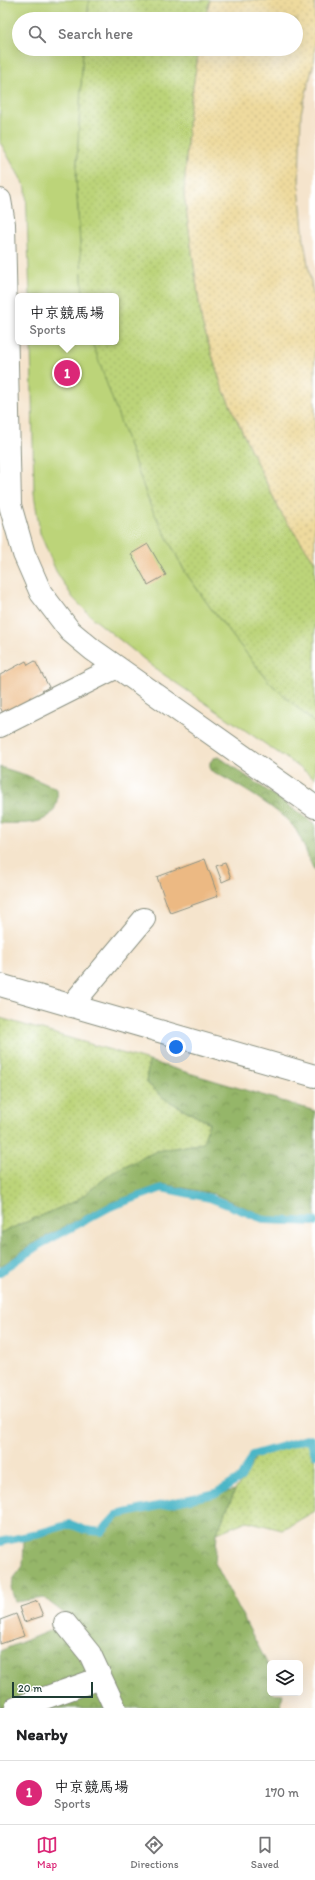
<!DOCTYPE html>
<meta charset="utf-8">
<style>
body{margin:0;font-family:Itim,"Klee One",sans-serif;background:#f6f6f6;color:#202124}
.controls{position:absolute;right:12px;bottom:12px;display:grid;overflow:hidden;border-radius:6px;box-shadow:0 4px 16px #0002}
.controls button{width:36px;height:36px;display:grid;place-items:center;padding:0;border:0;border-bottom:1px solid #e0e0e0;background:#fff;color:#202124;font:20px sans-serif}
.scale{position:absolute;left:12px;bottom:10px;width:81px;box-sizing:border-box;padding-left:4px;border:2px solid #1f3d34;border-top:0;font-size:11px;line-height:14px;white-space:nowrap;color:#1f3d34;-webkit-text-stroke:3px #fff;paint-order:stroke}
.you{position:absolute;left:176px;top:1047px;width:14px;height:14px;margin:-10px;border:3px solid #fff;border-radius:50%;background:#1a73e8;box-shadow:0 0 0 6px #1a73e833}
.badge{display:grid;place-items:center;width:26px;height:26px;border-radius:50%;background:#db2777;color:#fff;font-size:13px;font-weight:700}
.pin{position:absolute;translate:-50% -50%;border:2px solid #fff;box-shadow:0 1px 4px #0006}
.popup{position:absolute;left:15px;top:293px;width:104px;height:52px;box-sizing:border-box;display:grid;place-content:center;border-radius:6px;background:#fff;filter:drop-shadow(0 1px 3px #0005);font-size:13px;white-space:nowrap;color:#757577}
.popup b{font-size:15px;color:#202124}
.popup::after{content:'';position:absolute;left:50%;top:100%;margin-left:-8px;border:8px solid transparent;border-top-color:#fff}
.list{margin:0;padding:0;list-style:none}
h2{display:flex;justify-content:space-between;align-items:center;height:52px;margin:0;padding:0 16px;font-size:17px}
h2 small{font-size:13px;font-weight:400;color:#757577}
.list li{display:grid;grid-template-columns:26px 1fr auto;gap:12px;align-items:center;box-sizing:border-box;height:64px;padding:0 16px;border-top:1px solid #e0e0e0}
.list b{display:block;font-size:15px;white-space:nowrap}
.list p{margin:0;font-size:13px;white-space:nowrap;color:#757577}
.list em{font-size:13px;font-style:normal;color:#757577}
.icon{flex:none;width:22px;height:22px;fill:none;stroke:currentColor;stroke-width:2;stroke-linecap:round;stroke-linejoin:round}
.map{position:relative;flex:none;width:315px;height:1708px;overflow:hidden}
.search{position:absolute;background:#fff;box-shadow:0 4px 16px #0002;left:12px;right:12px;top:12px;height:44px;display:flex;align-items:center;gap:10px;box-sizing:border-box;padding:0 14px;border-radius:22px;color:#757577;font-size:15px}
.sheet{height:116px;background:#fff}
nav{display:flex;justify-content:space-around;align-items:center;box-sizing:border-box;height:56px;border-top:1px solid #e0e0e0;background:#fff;font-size:11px;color:#757577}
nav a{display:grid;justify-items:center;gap:2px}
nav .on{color:#db2777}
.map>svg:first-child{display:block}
.grass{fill:url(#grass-dots);stroke:#6e8856}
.forest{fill:url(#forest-crowns);stroke:#5a7a4e}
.sand{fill:url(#sand-dots);stroke:#868c69}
.pitch{fill:#bcd479;stroke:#6e8856}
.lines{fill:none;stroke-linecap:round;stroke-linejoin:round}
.stream{stroke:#4bb6c7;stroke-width:8}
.building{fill:#ecb983}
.minor-casing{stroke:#8a9080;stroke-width:24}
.minor{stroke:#fff;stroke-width:22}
</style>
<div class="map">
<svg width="315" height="1708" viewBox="0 0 315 1708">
<defs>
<pattern id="grass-dots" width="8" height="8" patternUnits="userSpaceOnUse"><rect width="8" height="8" fill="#bcd479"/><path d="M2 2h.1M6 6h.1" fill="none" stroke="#a1b769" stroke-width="1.8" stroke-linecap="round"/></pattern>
<pattern id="forest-crowns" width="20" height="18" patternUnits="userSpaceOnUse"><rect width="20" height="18" fill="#95b669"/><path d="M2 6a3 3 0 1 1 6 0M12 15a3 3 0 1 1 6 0" fill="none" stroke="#799557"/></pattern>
<pattern id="sand-dots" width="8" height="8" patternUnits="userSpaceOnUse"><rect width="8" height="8" fill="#eeda9e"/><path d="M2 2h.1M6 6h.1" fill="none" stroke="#ccbc89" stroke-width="1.8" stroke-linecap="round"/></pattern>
</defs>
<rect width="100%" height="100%" fill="#fff"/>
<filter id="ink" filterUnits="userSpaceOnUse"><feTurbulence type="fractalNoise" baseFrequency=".025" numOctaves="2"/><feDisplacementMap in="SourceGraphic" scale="8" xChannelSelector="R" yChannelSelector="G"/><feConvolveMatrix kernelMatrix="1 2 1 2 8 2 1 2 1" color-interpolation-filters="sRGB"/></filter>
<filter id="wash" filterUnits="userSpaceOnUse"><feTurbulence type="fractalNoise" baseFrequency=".012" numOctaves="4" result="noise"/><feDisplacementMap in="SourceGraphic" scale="16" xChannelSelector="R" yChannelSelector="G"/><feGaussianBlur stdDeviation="0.9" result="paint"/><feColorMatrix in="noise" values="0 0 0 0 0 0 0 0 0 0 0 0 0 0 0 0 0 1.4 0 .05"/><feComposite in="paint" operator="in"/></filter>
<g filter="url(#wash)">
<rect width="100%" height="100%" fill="#f5e4cc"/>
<path class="grass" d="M89,0H210L205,19H87Z
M83,49H199L189,112L184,194L202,323L222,387L253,455L282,515L315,562V724L269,682L212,610L185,572L150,505L94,350L92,342H116V296H83L76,178Z
M0,1018L149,1061L146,1082L165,1099L209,1123L203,1143L157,1151L116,1170L76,1201L0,1233Z
M308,1441L313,1458L315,1459V1511L282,1530L247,1521L217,1533L235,1490L244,1479L256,1457Z"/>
<path class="forest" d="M219,757L315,824V872C308,859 304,843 296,830C285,812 230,780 210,770V762L214,758Z
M0,767L26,775L57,789C61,827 27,824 0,823Z
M149,1061L315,1111V1219L267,1217L214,1194L163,1184L110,1203L37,1241L0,1267V1233L76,1201L116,1170L157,1151L203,1143L209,1123L165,1099L146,1082Z
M235,1490L217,1533L215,1563L270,1669V1693L283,1694L280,1708H121L69,1617L44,1598L15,1602L11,1588L14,1578L23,1566L24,1541L70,1527L83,1532L102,1534L120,1517Z
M59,1627L91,1674L0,1708V1651Z
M95,1687L106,1708H37Z"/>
<path class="sand" d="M210,0H315V58L301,113L299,186L304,241L315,306V562L282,515L253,455L222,387L202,323L184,194L189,112L199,49H296V19H205Z"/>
<path class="pitch" d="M0,0H89L87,19H19V49H83L76,178L83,296H30L26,188L0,142Z
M31,342H92L150,505L185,572L212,610L269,682L315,724V778L160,672L94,619L73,598L56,571L40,533L34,493Z"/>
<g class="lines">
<path class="stream" d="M0,1272L39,1245L110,1207L162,1188L210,1198L266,1220L315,1222
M0,1542L33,1535L70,1524L85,1530L101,1532L117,1515L217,1493L241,1478L252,1455L310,1438L315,1454"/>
</g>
<g id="blocks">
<path class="building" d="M148,544L166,575L148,585L131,554Z
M26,661L28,665L35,661L49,687L42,691L44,694L4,715L0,707V675Z
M205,859L218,896L170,913L157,877Z
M225,863L231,878L222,882L216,866Z
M37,1601L43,1616L24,1622L19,1607Z
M16,1614L24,1636L0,1644V1620Z"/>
</g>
</g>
<g filter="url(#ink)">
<use href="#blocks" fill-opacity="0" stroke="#8a9080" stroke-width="1"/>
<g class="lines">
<g class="minor-casing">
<path id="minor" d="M0,200L4,224L10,505L24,554L41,593L70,631L93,650L315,807
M0,726L117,667
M0,985L315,1076
M71,1006L144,919
M65,1623L90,1654L115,1708
M16,1708L101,1678"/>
</g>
<use href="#minor" class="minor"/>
</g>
</g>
</svg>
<div class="controls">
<button><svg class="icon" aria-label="layers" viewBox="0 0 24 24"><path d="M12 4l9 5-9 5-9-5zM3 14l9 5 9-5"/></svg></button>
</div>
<div class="scale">20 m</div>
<div class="you"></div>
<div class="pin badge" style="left:67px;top:373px">1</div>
<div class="popup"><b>中京競馬場</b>Sports</div>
<div class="search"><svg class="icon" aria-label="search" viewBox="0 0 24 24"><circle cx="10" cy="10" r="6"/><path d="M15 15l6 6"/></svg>Search here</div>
</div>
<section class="sheet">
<h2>Nearby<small></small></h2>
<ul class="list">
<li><span class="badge">1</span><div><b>中京競馬場</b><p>Sports</p></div><em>170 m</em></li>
</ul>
</section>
<nav>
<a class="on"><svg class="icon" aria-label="map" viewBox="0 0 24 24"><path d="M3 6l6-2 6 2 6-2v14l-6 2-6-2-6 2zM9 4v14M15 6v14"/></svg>Map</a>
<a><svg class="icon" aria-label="directions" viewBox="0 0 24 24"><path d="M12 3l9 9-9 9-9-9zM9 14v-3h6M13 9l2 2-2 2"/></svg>Directions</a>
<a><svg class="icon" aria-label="saved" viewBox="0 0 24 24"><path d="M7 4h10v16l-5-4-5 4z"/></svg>Saved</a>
</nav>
